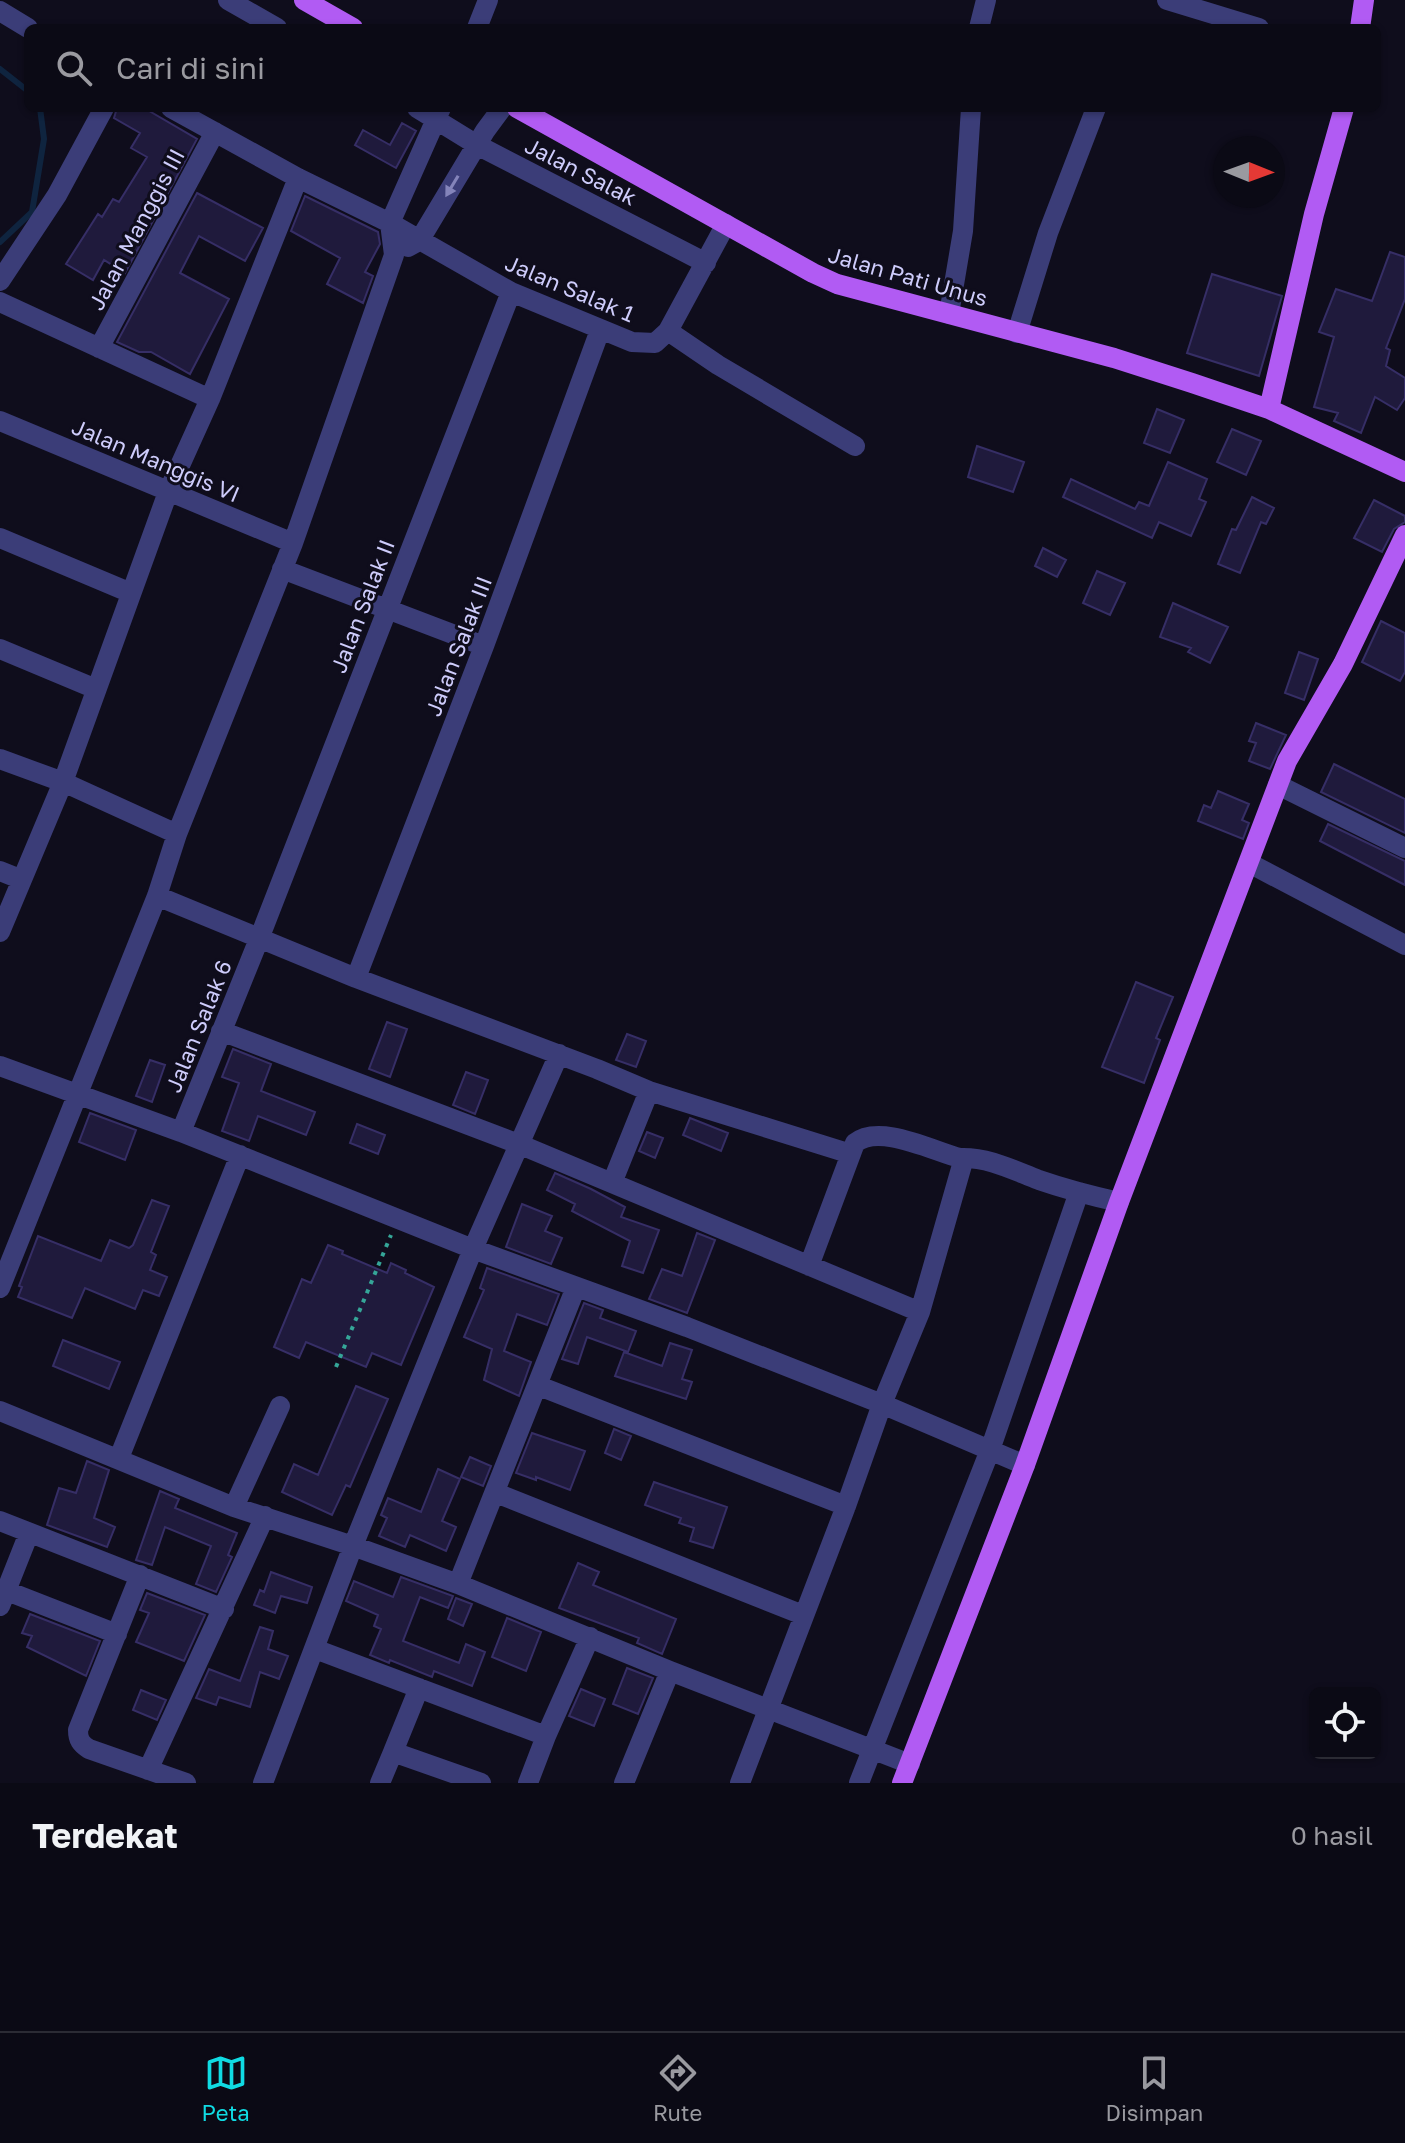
<!DOCTYPE html>
<html lang="id">
<style>
body{margin:0;font-family:"Golos Text",sans-serif;background:#191822;color:#f1f3f6}
.controls{position:absolute;right:24px;bottom:24px;display:grid;overflow:hidden;border-radius:12px;box-shadow:0 2px 6px #0004}
.controls button{width:72px;height:72px;display:grid;place-items:center;padding:0;border:0;border-bottom:2px solid #2b2b34;background:#0b0a15;color:#f1f3f6;font:40px sans-serif}
.compass{position:absolute;left:1213px;top:136px;width:72px;height:72px;border-radius:50%;background:#0b0a15;box-shadow:0 2px 6px #0004;rotate:91deg}
.list{margin:0;padding:0;list-style:none}
h2{display:flex;justify-content:space-between;align-items:center;height:104px;margin:0;padding:0 32px;font-size:34px}
h2 small{font-size:26px;font-weight:400;color:#9a9aa0}
.icon{flex:none;width:44px;height:44px;fill:none;stroke:currentColor;stroke-width:2;stroke-linecap:round;stroke-linejoin:round}
.map{position:relative;flex:none;width:1405px;height:1783px;overflow:hidden}
.search{position:absolute;background:#0b0a15;box-shadow:0 2px 6px #0004;left:24px;right:24px;top:24px;height:88px;display:flex;align-items:center;gap:20px;box-sizing:border-box;padding:0 28px;border-radius:12px;color:#9a9aa0;font-size:30px}
.sheet{height:248px;background:#0b0a15}
nav{display:flex;justify-content:space-around;align-items:center;box-sizing:border-box;height:112px;border-top:2px solid #2b2b34;background:#0b0a15;font-size:22px;color:#9a9aa0}
nav a{display:grid;justify-items:center;gap:4px}
nav .on{color:#10dbe3}
.map>svg:first-child{display:block}
.lines{fill:none;stroke-linecap:round;stroke-linejoin:round}
.stream{stroke:#0f243f;stroke-width:6}
.building{fill:#1f1a3c;stroke:#362e66;stroke-width:2}
.path{stroke:#35a698;stroke-width:4;stroke-dasharray:4 6;stroke-linecap:butt}
.minor{stroke:#3b3d78;stroke-width:20}
.major{stroke:#b15bf3;stroke-width:20}
.oneway{fill:#8484ba}
.labels{text-anchor:middle;dominant-baseline:central;stroke-width:6;stroke-linejoin:round;paint-order:stroke}
.street-label{font-size:22px;fill:#ceccfb;stroke:#0f0d1c}
</style>
<div class="map">
<svg width="1405" height="1783" viewBox="0 0 1405 1783">
<rect width="100%" height="100%" fill="#0f0d1c"/>
<g class="lines">
<path class="stream" d="M0,69L28,91
M0,242L32,212L44,139L40,108"/>
</g>
<path class="building" d="M117,108H144L197,139L125,273L104,260L93,280L66,264L98,214L102,217L113,199L119,202L147,157L131,148L140,133L114,118Z
M402,123L416,131L396,168L355,145L363,130L390,145Z
M197,193L263,228L245,261L199,236L180,273L229,299L190,374L151,352H139L117,342Z
M305,196L378,232L380,244L365,272L373,276L363,303L327,284L340,258L291,231Z
M1390,252L1405,257V299L1386,348L1390,350L1386,366L1405,378V398L1397,410L1375,397L1361,433L1334,421L1338,413L1314,407L1334,337L1319,332L1336,289L1372,301Z
M1212,274L1282,296L1259,376L1187,353Z
M1157,409L1184,420L1170,453L1144,443Z
M1232,429L1261,441L1246,475L1217,462Z
M977,446L1024,462L1013,492L968,477Z
M1168,462L1207,479L1199,499L1206,502L1191,536L1159,522L1152,538L1063,497L1071,479L1135,509L1139,502L1149,506Z
M1252,497L1274,508L1266,524L1261,522L1240,573L1218,564L1232,529L1236,530Z
M1374,500L1405,516V522L1394,529L1382,552L1354,538Z
M1043,548L1066,560L1057,577L1035,566Z
M1097,571L1125,583L1110,615L1083,603Z
M1173,603L1228,627L1210,663L1188,652L1191,648L1160,637Z
M1381,621L1405,633V672L1400,681L1362,662Z
M1299,652L1318,659L1304,700L1285,693Z
M1256,723L1286,735L1270,769L1249,761L1256,743L1249,741Z
M1334,764L1405,799V833L1321,792Z
M1218,791L1249,804L1242,820L1249,823L1243,839L1198,821L1204,805L1211,808Z
M1328,824L1405,861V885L1320,841Z
M1136,982L1173,997L1156,1038L1160,1040L1144,1083L1102,1067Z
M387,1022L407,1029L390,1077L369,1069Z
M627,1034L646,1041L636,1067L616,1060Z
M233,1049L271,1064L261,1091L315,1112L306,1135L258,1116L249,1141L222,1131L239,1083L222,1077Z
M150,1060L165,1065L152,1102L136,1096Z
M466,1072L488,1080L475,1114L453,1105Z
M90,1113L136,1130L125,1160L79,1142Z
M690,1118L728,1133L721,1151L683,1135Z
M357,1124L385,1135L378,1154L350,1143Z
M647,1132L663,1138L655,1158L639,1151Z
M555,1173L591,1189L625,1207L621,1217L659,1230L643,1273L622,1266L630,1241L572,1211L575,1204L547,1190Z
M152,1200L169,1206L151,1252L156,1255L150,1270L167,1277L159,1296L143,1290L135,1309L85,1288L72,1318L18,1297L22,1287L19,1286L38,1236L101,1261L110,1240L129,1248L133,1245Z
M522,1204L552,1216L545,1231L562,1238L551,1264L506,1247Z
M697,1233L715,1240L687,1313L649,1299L662,1269L682,1276Z
M328,1245L343,1251L342,1254L387,1273L391,1263L406,1270L405,1273L434,1287L401,1365L372,1353L366,1367L306,1342L299,1358L274,1347L302,1279L311,1283Z
M487,1268L559,1294L547,1325L517,1314L504,1351L531,1362L519,1396L484,1380L492,1349L464,1337L484,1290L480,1288Z
M584,1303L603,1310L600,1318L636,1331L628,1352L587,1337L578,1364L562,1359Z
M63,1340L120,1362L109,1389L53,1366Z
M670,1343L692,1350L682,1379L692,1382L686,1399L615,1376L624,1352L662,1366Z
M356,1386L388,1399L350,1487L346,1485L332,1515L282,1492L294,1464L318,1475Z
M614,1429L631,1436L621,1460L605,1453Z
M532,1433L585,1451L570,1490L536,1477V1480L516,1473Z
M470,1457L491,1466L483,1486L461,1477Z
M87,1461L109,1470L94,1518L115,1527L107,1547L47,1525L59,1488L76,1493Z
M438,1469L460,1479L442,1521L456,1527L446,1551L410,1535L405,1547L379,1536L387,1518L381,1515L388,1498L421,1512Z
M654,1482L727,1507L713,1548L690,1541L694,1528L679,1523L681,1518L645,1505Z
M160,1491L179,1499L175,1508L237,1533L228,1555L232,1557L216,1592L196,1584L211,1546L165,1527L152,1565L136,1560Z
M578,1563L599,1572L593,1585L676,1619L662,1654L637,1643L639,1638L559,1608Z
M271,1572L312,1587L307,1603L281,1596L275,1613L254,1605L260,1590L264,1592Z
M401,1577L453,1596L448,1608L420,1597L403,1641L459,1663L466,1644L485,1652L472,1686L434,1671L432,1677L390,1660L389,1663L370,1655L381,1629L374,1626L378,1615L346,1601L354,1581L393,1597Z
M147,1593L205,1615L184,1661L136,1642L149,1613L140,1610Z
M456,1598L472,1604L463,1626L448,1619Z
M30,1614L100,1641L86,1676L27,1647L32,1636L22,1633Z
M507,1618L541,1632L526,1671L492,1657Z
M260,1627L273,1631L268,1649L288,1656L279,1679L260,1672L250,1707L219,1697L216,1705L196,1698L209,1669L240,1681Z
M627,1668L653,1678L638,1714L613,1704Z
M581,1689L605,1699L594,1726L569,1716Z
M141,1690L166,1700L157,1720L133,1710Z"/>
<g class="lines">
<path class="path" d="M336,1367L391,1235"/>
<path class="minor" d="M228,0L277,28
M1167,0L1259,28
M0,11L28,28
M477,28L488,0
M979,28L986,0
M171,108L298,178L390,223L511,292L632,342L655,343L668,331L726,224
M417,108L477,145L706,263
M408,247L419,241L485,131L502,108
M0,281L57,195L104,108
M0,302L210,399
M949,314L963,231L971,108
M668,331L718,365L855,446
M1017,333L1048,233L1096,108
M99,348L215,132
M0,421L293,543
M0,538L131,593
M282,569L484,646
M0,649L96,689
M0,759L63,782L177,834
M1278,785L1405,848
M1249,863L1405,945
M0,871L20,879
M157,896L356,978L597,1069L649,1091L851,1154
M0,932L63,782L168,492L210,399L298,178
M356,978L484,646L600,330
M221,1031L521,1145L920,1312
M0,1066L181,1132L473,1249L687,1327L882,1404L1025,1465
M181,1132L259,939L511,292
M612,1183L649,1091
M809,1266L855,1143C879,1123 933,1151 960,1158C989,1157 1013,1170 1039,1180C1065,1189 1092,1196 1119,1202
M0,1288L157,896L177,834L293,543L394,255L390,223L441,108
M539,1386L846,1506
M0,1411L234,1507L353,1546L458,1584L670,1671L910,1764
M119,1458L240,1155
M496,1493L803,1615
M234,1507L280,1406
M0,1521L224,1609
M140,1575L78,1730C78,1740 81,1744 89,1749L186,1783
M458,1584L576,1287
M7,1591L117,1634
M0,1606L29,1533
M315,1649L546,1736L528,1783
M546,1736L590,1637
M393,1752L419,1688
M148,1770L265,1516
M263,1783L353,1546L473,1249L559,1054
M380,1783L393,1752L481,1783
M624,1783L670,1671
M740,1783L846,1506L882,1404L920,1312L964,1158
M859,1783L990,1450L1079,1192"/>
<path class="major" d="M304,0L353,28
M1360,28L1364,0
M517,108L813,273L837,284L1114,358L1192,383L1269,409L1405,472
M1269,409L1314,214L1344,108
M902,1783L1025,1465L1119,1202L1287,761L1343,664L1405,535"/>
</g>
<defs><path id="oneway-solid" d="M-6-.8H1V-3.2L6.5 0L1 3.2V.8H-6Z" transform="scale(2)"/></defs>
<use class="oneway" href="#oneway-solid" transform="translate(452 186) rotate(121)"/>
<g class="labels">
<g class="street-label">
<text transform="translate(581 171) rotate(27)">Jalan Salak</text>
<text transform="translate(136 229) rotate(-62)">Jalan Manggis III</text>
<text transform="translate(908 276) rotate(16)">Jalan Pati Unus</text>
<text transform="translate(570 288) rotate(23)">Jalan Salak 1</text>
<text transform="translate(156 460) rotate(23)">Jalan Manggis VI</text>
<text transform="translate(362 606) rotate(-69)">Jalan Salak II</text>
<text transform="translate(458 646) rotate(-69)">Jalan Salak III</text>
<text transform="translate(198 1026) rotate(-68)">Jalan Salak 6</text>
</g>
</g>
</svg>
<div class="controls">
<button><svg class="icon" aria-label="locate" viewBox="0 0 24 24"><circle cx="12" cy="12" r="6"/><path d="M12 2v4M12 18v4M2 12h4M18 12h4"/></svg></button>
</div>
<svg class="compass" viewBox="-18 -18 36 36"><path d="M0-13l5 13h-10z" fill="#e53935"/><path d="M0 13l5-13h-10z" fill="#9a9aa0"/></svg>
<div class="search"><svg class="icon" aria-label="search" viewBox="0 0 24 24"><circle cx="10" cy="10" r="6"/><path d="M15 15l6 6"/></svg>Cari di sini</div>
</div>
<section class="sheet">
<h2>Terdekat<small>0 hasil</small></h2>
<ul class="list">
</ul>
</section>
<nav>
<a class="on"><svg class="icon" aria-label="map" viewBox="0 0 24 24"><path d="M3 6l6-2 6 2 6-2v14l-6 2-6-2-6 2zM9 4v14M15 6v14"/></svg>Peta</a>
<a><svg class="icon" aria-label="directions" viewBox="0 0 24 24"><path d="M12 3l9 9-9 9-9-9zM9 14v-3h6M13 9l2 2-2 2"/></svg>Rute</a>
<a><svg class="icon" aria-label="saved" viewBox="0 0 24 24"><path d="M7 4h10v16l-5-4-5 4z"/></svg>Disimpan</a>
</nav>
